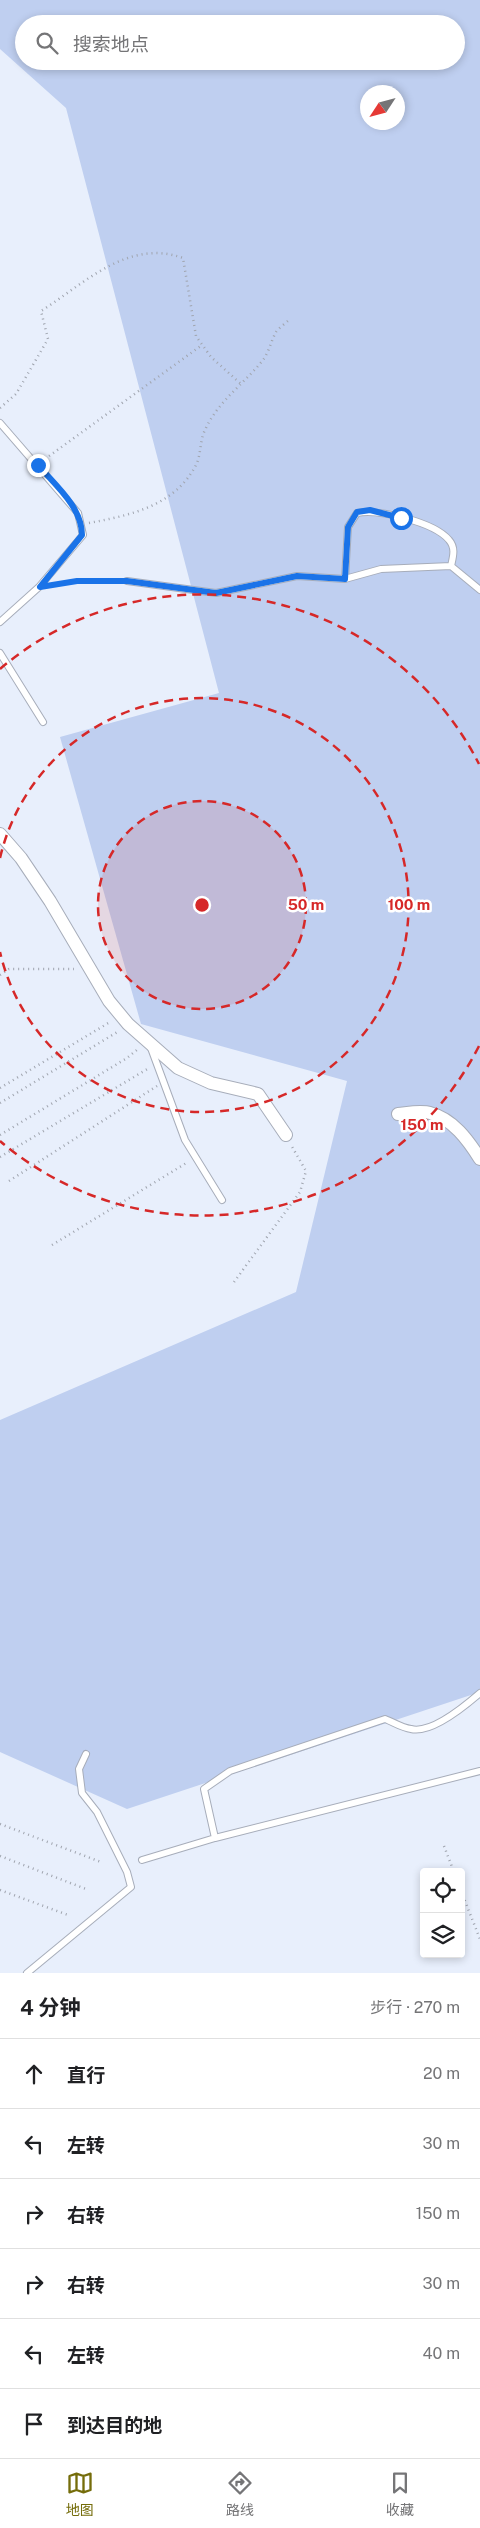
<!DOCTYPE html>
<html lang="zh">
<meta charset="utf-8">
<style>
body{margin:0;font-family:"Public Sans","Noto Sans SC",sans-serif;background:#f2f2f2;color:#202124}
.controls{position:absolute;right:15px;bottom:15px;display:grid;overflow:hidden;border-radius:5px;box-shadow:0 2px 8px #0003}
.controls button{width:45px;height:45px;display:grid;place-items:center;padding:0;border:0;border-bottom:1px solid #e0e0e0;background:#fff;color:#202124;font:25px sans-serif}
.compass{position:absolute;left:360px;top:85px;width:45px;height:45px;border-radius:50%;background:#fff;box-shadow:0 2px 8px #0003;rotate:234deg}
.stop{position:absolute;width:15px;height:15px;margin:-11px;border:4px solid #1a73e8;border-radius:50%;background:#fff}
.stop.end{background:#1a73e8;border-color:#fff;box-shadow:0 1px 5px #0008}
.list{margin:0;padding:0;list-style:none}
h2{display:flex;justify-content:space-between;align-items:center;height:65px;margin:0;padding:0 20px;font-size:21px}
h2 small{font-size:16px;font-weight:400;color:#757577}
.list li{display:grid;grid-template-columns:32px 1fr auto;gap:15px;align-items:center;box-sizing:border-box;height:70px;padding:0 20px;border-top:1px solid #e0e0e0}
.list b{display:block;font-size:19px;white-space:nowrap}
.list em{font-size:16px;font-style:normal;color:#757577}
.icon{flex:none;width:28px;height:28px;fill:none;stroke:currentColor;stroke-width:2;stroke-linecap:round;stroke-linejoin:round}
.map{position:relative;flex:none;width:480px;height:1973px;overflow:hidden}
.search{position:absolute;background:#fff;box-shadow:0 2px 8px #0003;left:15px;right:15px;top:15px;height:55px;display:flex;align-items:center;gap:12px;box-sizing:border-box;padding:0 18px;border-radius:28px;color:#757577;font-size:19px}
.sheet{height:485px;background:#fff}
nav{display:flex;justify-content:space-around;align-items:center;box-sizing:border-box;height:70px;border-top:1px solid #e0e0e0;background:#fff;font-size:14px;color:#757577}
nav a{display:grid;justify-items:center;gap:2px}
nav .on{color:#756d0b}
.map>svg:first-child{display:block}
.green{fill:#bfcff0;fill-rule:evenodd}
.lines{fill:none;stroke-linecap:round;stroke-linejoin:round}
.service-casing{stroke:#a7adba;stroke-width:8}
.minor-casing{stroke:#a7adba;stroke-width:14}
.path{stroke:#a0a5af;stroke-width:2.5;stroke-dasharray:1 4;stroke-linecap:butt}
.service{stroke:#fff;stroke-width:6}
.minor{stroke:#fff;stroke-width:12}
.route{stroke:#1a73e8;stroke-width:6}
.ring{fill:none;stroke:#d62828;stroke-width:2.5;stroke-dasharray:9 6}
.centre{fill:#d62828;stroke:#fff;stroke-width:2.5}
.ring-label{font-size:15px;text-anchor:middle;font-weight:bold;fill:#d62828;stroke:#fff;stroke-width:5;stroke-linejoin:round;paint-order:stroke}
</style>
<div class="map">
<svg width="480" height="1973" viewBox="0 0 480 1973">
<rect width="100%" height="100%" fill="#e8effc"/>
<path class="green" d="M0,0H480V1692L127,1809L0,1752V1420L296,1292L347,1081L141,1024L60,737L219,693L66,108L0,49ZM24,24H456V61H24ZM368,92H398V122H368Z"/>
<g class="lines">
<g class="service-casing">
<path id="service" d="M0,423L78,513L83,535L39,587L0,622
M345,579L348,527L357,513C379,509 434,522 449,540C456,548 453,557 451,566
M127,581L216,593L297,576L345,579L381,569L451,566L480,590
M0,653L43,722
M151,1048L185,1140L222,1200
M215,1838L204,1789L230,1771L385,1719C393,1722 402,1728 411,1729C431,1734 465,1706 480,1693
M142,1860L215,1838L480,1771
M27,1973L131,1887L127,1872L97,1812L82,1793L79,1769L86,1754"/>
</g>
<g class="minor-casing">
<path id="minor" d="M0,834L21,858L50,901L109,1001L128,1024L178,1068L211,1083L258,1094L286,1135
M398,1114C408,1113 421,1110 430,1113C453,1119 468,1140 480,1159"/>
</g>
<path class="path" d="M0,408L16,394L48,339L41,311C84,284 128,238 183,258L196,336L211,357L241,384
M45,459L202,345
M89,523C131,515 176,506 197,463C201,453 200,440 205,430C218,401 244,384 263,360C269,352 271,341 276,332C280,327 286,323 290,319
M53,585L77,581H118
M0,975L9,969H74
M0,1088L110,1022
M0,1103L119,1031
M0,1135L127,1058L138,1049
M0,1157L149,1068
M9,1181L157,1086
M52,1245L188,1162
M234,1282L300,1192L306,1171L291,1145
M0,1824L101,1862
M444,1846L454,1872
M0,1856L86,1889
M0,1890L68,1915
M461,1891L480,1939"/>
<use href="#service" class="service"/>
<use href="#minor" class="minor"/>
</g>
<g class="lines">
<path class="route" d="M38,465C55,485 82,507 82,535L40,587L77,581H127L216,593L297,576L345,579L348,527L357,512L370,510L401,518"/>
</g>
<circle cx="202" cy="905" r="104" fill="#d62828" fill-opacity=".12"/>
<g class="ring">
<circle cx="202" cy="905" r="104"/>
<path d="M0 858A207 207 0 1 1 0 952"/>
<path d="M479 1046A311 311 0 0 1 0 1141M0 669A311 311 0 0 1 479 764"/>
</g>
<circle cx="202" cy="905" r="8" class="centre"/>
<g class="ring-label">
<text x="306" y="910">50 m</text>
<text x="409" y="910">100 m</text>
<text x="422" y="1130">150 m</text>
</g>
</svg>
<div class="controls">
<button><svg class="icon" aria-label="locate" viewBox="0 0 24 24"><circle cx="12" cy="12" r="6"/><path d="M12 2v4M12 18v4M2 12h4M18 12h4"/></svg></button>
<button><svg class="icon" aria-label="layers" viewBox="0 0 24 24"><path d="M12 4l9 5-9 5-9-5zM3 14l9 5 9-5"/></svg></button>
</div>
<svg class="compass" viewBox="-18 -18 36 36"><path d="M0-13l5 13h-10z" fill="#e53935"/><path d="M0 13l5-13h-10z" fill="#757577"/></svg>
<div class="stop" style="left:401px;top:518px"></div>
<div class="stop end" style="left:38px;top:465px"></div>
<div class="search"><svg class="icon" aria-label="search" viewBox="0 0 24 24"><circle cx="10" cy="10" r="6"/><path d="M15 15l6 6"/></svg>搜索地点</div>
</div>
<section class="sheet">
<h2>4 分钟<small>步行 · 270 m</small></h2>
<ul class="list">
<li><svg class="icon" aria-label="ahead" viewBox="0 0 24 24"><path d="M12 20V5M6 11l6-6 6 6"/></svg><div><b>直行</b></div><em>20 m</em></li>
<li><svg class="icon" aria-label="left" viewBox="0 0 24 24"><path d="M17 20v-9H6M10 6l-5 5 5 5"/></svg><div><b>左转</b></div><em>30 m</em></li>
<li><svg class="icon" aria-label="right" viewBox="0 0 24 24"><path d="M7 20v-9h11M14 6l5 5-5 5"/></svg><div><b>右转</b></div><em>150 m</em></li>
<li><svg class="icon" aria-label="right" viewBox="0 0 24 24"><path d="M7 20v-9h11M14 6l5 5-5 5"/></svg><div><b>右转</b></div><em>30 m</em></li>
<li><svg class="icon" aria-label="left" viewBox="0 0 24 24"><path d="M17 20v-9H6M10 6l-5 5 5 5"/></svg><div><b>左转</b></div><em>40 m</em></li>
<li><svg class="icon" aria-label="arrive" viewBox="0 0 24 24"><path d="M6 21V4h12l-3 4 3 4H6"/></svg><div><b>到达目的地</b></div></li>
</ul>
</section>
<nav>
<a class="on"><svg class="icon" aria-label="map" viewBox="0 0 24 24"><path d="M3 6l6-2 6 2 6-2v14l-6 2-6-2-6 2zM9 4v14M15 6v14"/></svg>地图</a>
<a><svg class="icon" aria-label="directions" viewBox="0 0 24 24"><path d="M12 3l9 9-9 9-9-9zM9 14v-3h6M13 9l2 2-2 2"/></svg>路线</a>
<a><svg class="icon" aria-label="saved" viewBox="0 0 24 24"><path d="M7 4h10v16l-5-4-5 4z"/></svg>收藏</a>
</nav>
